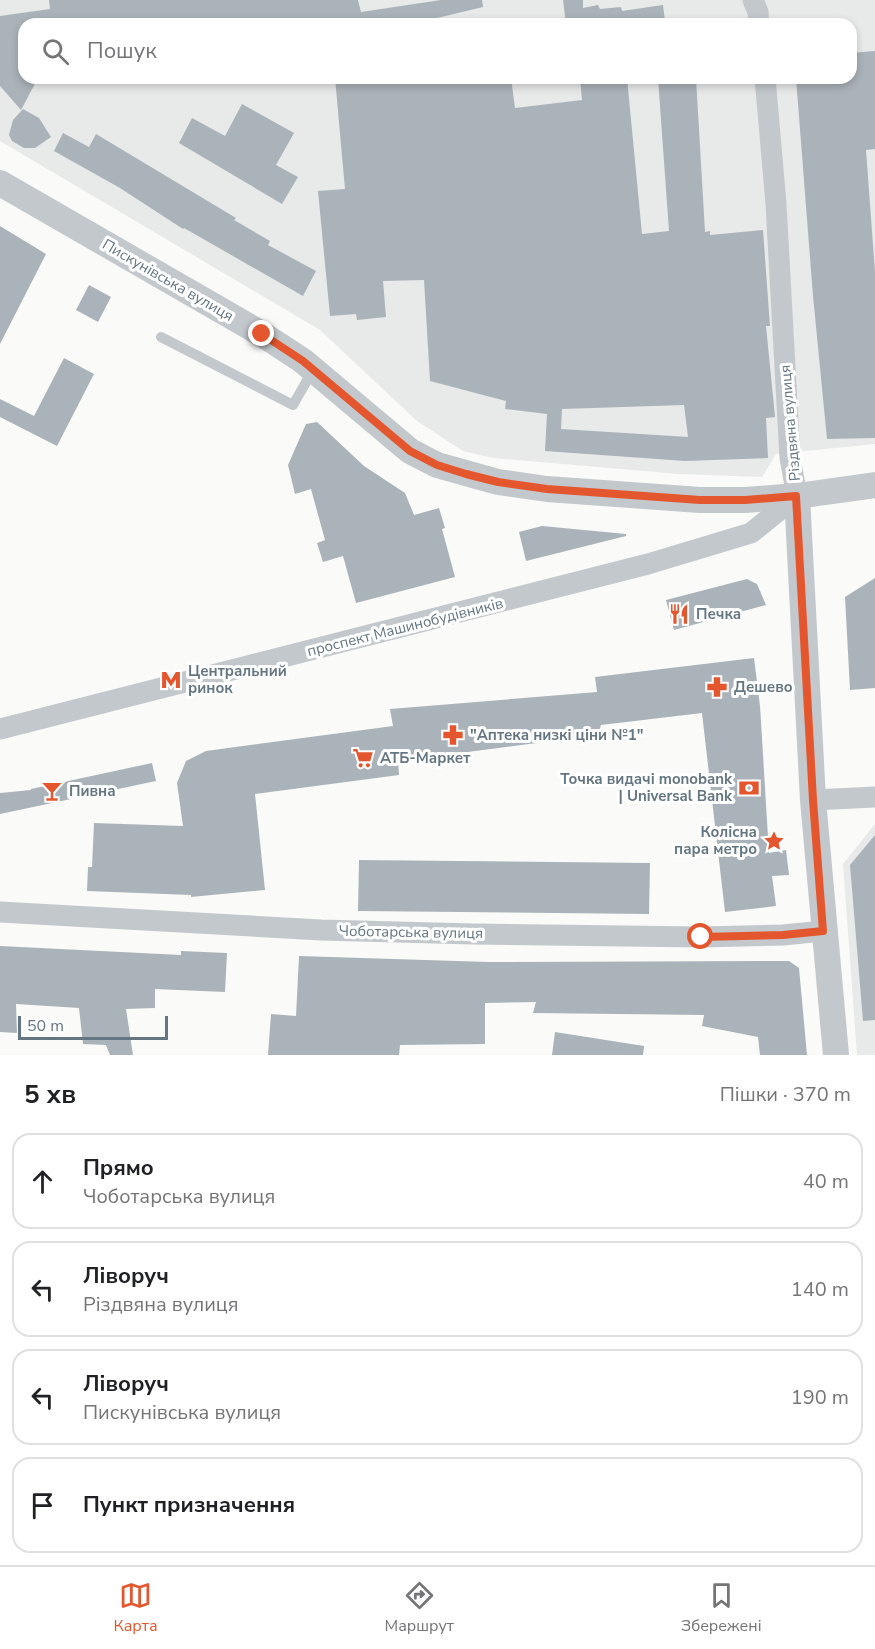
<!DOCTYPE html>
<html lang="uk">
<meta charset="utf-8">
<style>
body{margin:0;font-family:"Nunito Sans",sans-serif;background:#f2f2f2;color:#202124}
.scale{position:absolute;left:18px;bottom:15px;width:150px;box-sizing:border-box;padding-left:6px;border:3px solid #657683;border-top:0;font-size:16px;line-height:21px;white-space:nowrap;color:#657683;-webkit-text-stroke:4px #fff;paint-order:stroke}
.stop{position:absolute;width:18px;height:18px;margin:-14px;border:4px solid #e4572e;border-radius:50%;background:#fff}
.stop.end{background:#e4572e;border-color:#fff;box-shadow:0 2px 6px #0008}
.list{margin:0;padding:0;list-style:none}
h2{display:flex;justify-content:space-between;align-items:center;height:78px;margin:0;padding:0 24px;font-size:26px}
h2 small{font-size:20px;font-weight:400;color:#757577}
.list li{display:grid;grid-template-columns:39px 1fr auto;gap:18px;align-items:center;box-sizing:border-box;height:96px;margin:0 12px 12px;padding:0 12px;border:2px solid #e0e0e0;border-radius:18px}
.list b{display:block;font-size:22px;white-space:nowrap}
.list p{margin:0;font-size:20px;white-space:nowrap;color:#757577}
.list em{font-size:20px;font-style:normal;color:#757577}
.icon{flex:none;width:33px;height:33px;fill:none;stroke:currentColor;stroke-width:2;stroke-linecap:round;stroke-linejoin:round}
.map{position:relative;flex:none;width:875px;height:1055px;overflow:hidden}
.search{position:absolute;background:#fff;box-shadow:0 3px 9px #0003;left:18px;right:18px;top:18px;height:66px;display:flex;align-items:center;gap:15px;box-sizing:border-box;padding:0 21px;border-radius:18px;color:#757577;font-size:22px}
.sheet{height:510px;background:#fff}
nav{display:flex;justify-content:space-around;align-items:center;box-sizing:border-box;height:84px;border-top:2px solid #e0e0e0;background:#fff;font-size:16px;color:#757577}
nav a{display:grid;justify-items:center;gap:3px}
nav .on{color:#e4572e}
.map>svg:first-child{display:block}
.built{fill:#e8e9e9;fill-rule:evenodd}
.building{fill:#aab3b9;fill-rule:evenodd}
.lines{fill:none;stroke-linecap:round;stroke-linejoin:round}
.service{stroke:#c3c8cc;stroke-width:10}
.minor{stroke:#c3c8cc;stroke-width:21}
.tertiary{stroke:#c3c8cc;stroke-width:26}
.route{stroke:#e4572e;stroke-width:8}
.labels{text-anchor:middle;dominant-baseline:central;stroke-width:6;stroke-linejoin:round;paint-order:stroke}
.street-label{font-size:15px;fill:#657683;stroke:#fff}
.poi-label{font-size:15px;font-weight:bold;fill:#657683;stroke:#fff;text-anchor:start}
</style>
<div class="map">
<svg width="875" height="1055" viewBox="0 0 875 1055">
<rect width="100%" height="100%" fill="#fafaf8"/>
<path class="built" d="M0,0H875V444L776,454L762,477L679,474L493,458L463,451L417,421L320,330L0,141ZM24,24H851V78H24Z
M875,824V1055H857L843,864Z"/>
<path class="building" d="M49,0H358L361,12L441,0H482L483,7L437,18L393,24H75L74,21L56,24H24V78H38L21,110L0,86V16L50,9Z
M563,0H583V8L598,5L600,9L621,7L622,11L663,5L665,21L642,24H566Z
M875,51V149L866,150L875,272V438L827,439L813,296L796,78H851V53Z
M335,78H511L515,108L582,100L580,78H627L642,234L669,231L658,78H696L705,232L710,231V235L763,230L770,326H766L775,417L766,418L768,458L685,461L545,451L547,414L505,409L506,401L430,381L424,280L383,281L386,317L357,320L356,314L330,316L318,191L345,189ZM684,405L688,437L561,429L562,409Z
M242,104L294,133L276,165L298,177L282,204L179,143L192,118L225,136Z
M23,109L39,118L51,137L35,148H24L12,141L9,135L13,120Z
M63,133L89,147L96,134L236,218L234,220L270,241L268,245L316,271L303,296L184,228L183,229L120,188L54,151Z
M0,226L46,254L0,344Z
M89,285L111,297L98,322L76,310Z
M64,358L94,374L57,446L0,417V399L34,416Z
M317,422L364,466L405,493L414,515L439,508L445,528L442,529L455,577L356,603L343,556L323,562L317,543L325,540L311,489L295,494L288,465L306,424Z
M542,526L626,534V536L526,561L519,532Z
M875,578V688L850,690L845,597Z
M747,579L757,584L766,605L674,630L666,600Z
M754,658L760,706L769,853L786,850L789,875L772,876L776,906L725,912L702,713L601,725L598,735L398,761L399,775L255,794L265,890L191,897V895L87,891L88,867H92L94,823L183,826L177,783L186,761L206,751L393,726L390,709L597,692L595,677Z
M152,763L156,781L0,814V793L31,790V789Z
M875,835V1020L863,1021L850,865Z
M359,860L650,863L649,914L358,911Z
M0,946L181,955V951L227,953L225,992L155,989V1008L126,1009L133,1055H110L106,1045L83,1044L79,1008L16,1004L17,1033L0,1032Z
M299,956L488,962L789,961L799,968L807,1055H760L758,1037L702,1026L704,1015L533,1013L536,1002L485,1003V1044L400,1045L399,1055H268L271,1014L296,1016Z
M555,1032L644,1046L643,1055H552Z"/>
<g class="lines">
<path class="service" d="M161,337L293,405L313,370"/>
<path class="minor" d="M753,0L758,12L759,24
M0,729L648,564L751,533L797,496L790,458L776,204L765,78
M813,800L875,797
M0,912L321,930L473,934L701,937L783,935L823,931"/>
<path class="tertiary" d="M0,183L262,334L303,361L410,451L437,465L498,482L547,489L700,500H745L797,496L875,485
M797,496L813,800L836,1055"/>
</g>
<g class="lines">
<path class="route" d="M262,334L303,361L410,451L437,465L466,474L498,482L547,489L700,500H745L796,496L813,800L823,931L783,935L701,937"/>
</g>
<defs>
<g id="restaurant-bare" transform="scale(1.62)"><path d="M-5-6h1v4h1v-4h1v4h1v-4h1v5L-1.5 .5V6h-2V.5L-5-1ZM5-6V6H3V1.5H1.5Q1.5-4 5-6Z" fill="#e4572e" stroke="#fff" stroke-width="2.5" paint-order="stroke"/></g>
<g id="metro-bare" transform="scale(1.62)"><path d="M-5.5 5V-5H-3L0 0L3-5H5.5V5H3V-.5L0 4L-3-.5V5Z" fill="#e4572e" stroke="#fff" stroke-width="2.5" paint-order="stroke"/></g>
<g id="pharmacy-bare" transform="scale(1.62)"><path d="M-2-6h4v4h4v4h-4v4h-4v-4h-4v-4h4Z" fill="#e4572e" stroke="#fff" stroke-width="2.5" paint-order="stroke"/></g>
<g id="supermarket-bare" transform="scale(1.62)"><path d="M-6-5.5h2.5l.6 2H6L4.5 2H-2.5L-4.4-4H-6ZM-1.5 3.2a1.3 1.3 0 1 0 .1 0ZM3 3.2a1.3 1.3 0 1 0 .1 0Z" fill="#e4572e" stroke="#fff" stroke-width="2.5" paint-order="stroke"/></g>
<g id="bank-bare" transform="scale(1.62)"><path d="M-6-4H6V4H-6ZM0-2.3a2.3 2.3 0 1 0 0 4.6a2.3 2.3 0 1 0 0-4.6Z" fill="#e4572e" stroke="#fff" stroke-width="2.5" paint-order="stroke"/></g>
<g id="bar-bare" transform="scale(1.62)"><path d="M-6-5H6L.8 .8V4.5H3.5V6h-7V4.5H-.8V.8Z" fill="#e4572e" stroke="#fff" stroke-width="2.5" paint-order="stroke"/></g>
<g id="sight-bare" transform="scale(1.62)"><path d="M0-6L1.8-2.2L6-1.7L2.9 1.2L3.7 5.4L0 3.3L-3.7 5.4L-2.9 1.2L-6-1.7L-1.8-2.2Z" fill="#e4572e" stroke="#fff" stroke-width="2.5" paint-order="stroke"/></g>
</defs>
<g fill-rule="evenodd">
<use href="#restaurant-bare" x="679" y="614"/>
<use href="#metro-bare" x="171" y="680"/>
<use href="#pharmacy-bare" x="717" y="687"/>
<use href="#pharmacy-bare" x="453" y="735"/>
<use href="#supermarket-bare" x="363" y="758"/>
<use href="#bank-bare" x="749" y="788"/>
<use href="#bar-bare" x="52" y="791"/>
<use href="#sight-bare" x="774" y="841"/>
</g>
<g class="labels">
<g class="street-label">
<text transform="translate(168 280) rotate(30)">Пискунівська вулиця</text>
<text transform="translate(790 423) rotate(-95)">Різдвяна вулиця</text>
<text transform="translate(405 627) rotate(-14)">проспект Машинобудівників</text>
<text transform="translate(411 932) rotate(1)">Чоботарська вулиця</text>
</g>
<g class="poi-label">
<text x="696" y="614">Печка</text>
<text x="188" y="671">Центральний<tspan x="188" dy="17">ринок</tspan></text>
<text x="734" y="687">Дешево</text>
<text x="470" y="735">"Аптека низкі ціни №1"</text>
<text x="380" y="758">АТБ-Маркет</text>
<text x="732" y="779" text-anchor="end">Точка видачі monobank<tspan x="732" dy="17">| Universal Bank</tspan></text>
<text x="69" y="791">Пивна</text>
<text x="757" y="832" text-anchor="end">Колісна<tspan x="757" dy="17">пара метро</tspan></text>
</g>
</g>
</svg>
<div class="scale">50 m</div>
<div class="stop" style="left:701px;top:937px"></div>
<div class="stop end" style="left:262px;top:334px"></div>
<div class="search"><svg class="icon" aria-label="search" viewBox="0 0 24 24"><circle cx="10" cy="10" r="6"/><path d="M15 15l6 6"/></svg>Пошук</div>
</div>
<section class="sheet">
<h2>5 хв<small>Пішки · 370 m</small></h2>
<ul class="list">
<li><svg class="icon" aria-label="ahead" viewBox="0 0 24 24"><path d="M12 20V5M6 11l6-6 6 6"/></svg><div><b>Прямо</b><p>Чоботарська вулиця</p></div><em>40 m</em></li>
<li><svg class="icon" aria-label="left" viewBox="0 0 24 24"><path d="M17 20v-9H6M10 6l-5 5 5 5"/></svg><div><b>Ліворуч</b><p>Різдвяна вулиця</p></div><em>140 m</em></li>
<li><svg class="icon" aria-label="left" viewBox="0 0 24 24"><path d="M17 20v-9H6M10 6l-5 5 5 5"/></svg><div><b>Ліворуч</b><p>Пискунівська вулиця</p></div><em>190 m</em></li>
<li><svg class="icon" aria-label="arrive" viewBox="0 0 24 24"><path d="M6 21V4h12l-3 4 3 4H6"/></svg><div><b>Пункт призначення</b></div></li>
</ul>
</section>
<nav>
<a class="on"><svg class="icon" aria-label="map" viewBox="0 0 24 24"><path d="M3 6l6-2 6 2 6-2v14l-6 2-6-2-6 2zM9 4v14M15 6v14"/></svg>Карта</a>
<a><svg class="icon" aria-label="directions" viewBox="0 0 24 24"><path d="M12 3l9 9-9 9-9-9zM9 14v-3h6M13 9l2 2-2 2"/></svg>Маршрут</a>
<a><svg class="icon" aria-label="saved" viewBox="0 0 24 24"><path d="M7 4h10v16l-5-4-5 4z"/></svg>Збережені</a>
</nav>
